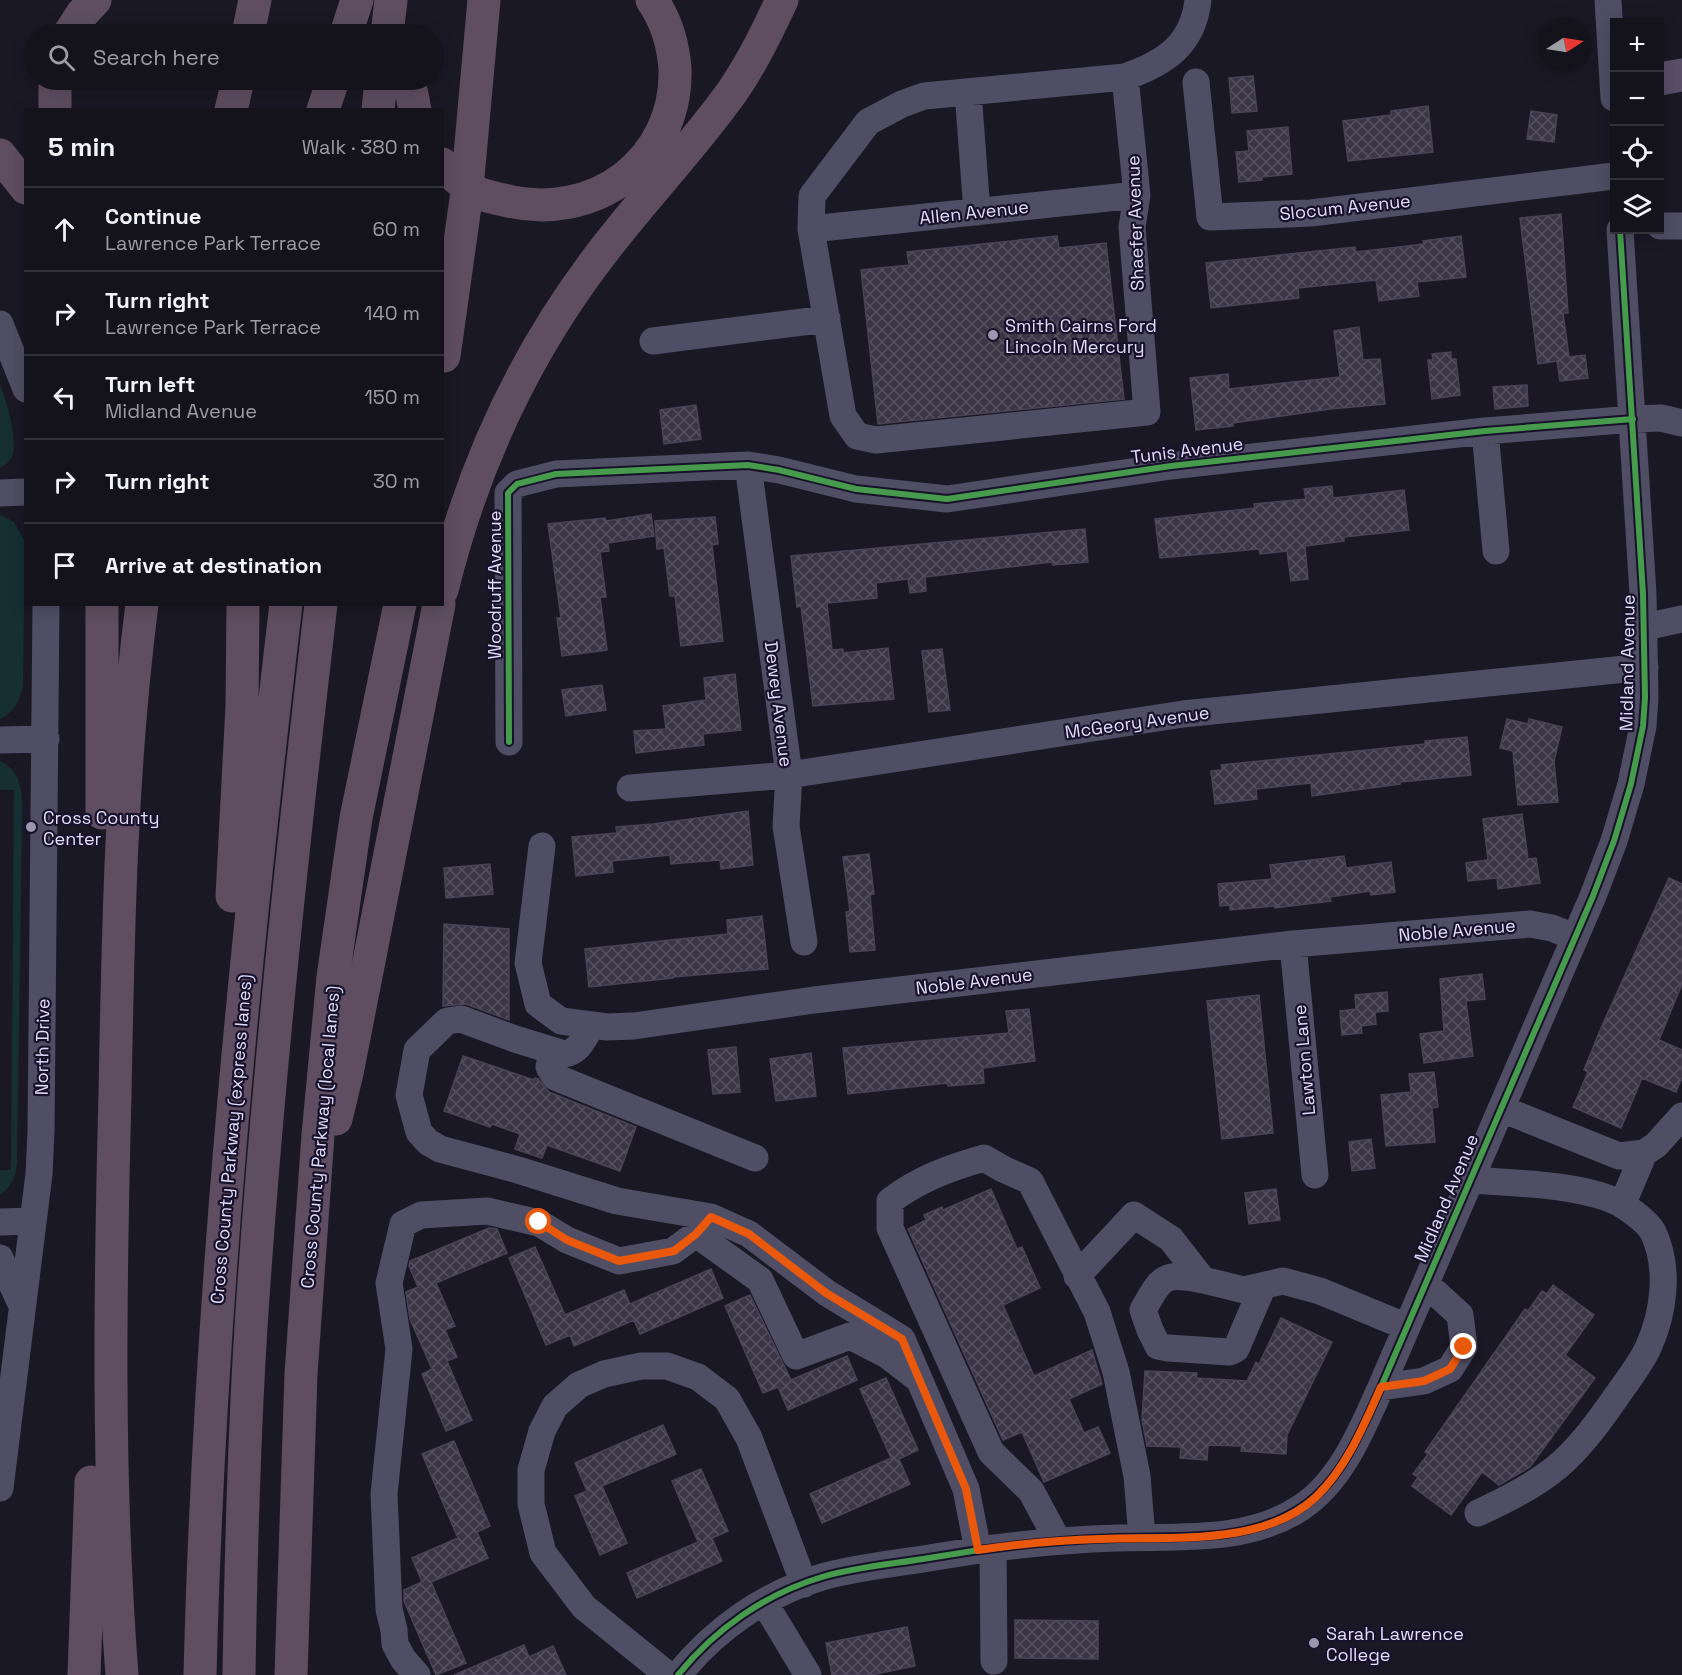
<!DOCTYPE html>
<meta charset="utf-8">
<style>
body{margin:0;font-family:"Space Grotesk",sans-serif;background:#1d1b24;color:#f1f3f6}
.controls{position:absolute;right:18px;top:18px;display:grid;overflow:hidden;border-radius:0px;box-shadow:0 3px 15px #0003}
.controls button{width:54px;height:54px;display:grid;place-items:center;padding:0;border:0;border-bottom:2px solid #33323a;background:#14121b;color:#f1f3f6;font:30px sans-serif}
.compass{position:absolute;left:1538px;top:18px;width:54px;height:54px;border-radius:50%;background:#14121b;box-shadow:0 3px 15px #0003;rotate:78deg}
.stop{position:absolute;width:18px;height:18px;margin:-14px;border:4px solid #ea580c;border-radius:50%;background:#fff}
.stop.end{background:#ea580c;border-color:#fff;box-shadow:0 2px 6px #0008}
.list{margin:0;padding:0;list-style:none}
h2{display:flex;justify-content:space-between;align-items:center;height:78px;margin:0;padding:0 24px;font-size:26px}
h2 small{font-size:20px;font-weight:400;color:#9d9ea3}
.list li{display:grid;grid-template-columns:39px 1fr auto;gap:18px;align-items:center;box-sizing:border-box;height:84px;padding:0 24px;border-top:2px solid #33323a}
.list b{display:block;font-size:22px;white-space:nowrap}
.list p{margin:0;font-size:20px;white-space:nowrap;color:#9d9ea3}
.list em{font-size:20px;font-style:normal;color:#9d9ea3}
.icon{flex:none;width:33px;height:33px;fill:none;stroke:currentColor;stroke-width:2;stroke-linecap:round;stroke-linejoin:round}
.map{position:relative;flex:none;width:1682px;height:1675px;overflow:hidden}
.search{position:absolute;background:#14121b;box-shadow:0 3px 15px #0003;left:24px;top:24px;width:420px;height:66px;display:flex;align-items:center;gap:15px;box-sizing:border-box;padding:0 21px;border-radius:33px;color:#9d9ea3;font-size:22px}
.panel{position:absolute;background:#14121b;box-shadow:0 3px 15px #0003;left:24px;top:108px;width:420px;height:498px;border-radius:0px}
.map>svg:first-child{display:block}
.grass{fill:#162f32}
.building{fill:url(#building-cross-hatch);stroke:#484356;stroke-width:1.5}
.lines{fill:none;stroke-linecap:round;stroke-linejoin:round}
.minor{stroke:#504e64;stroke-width:27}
.major{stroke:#594e68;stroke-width:33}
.highway{stroke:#5f4e62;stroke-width:33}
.highway-bridge{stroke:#5f4e62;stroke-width:33}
.cycleway-casing{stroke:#17122a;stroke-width:10}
.cycleway{stroke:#469c4c;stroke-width:6}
.route{stroke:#ea580c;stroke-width:8}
.poi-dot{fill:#9c97b1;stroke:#17122a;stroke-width:2}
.labels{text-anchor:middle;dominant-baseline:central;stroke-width:4.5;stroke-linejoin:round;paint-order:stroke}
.street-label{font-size:18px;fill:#e2dcfd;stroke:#17122a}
.poi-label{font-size:18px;fill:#e2dcfd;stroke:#17122a;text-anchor:start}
</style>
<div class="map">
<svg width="1682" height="1675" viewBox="0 0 1682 1675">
<defs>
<pattern id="building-cross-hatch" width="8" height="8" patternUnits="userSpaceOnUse" patternTransform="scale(1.5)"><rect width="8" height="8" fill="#3a3645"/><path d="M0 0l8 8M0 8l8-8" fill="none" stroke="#565261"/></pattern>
</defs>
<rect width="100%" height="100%" fill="#1a1824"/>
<path class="grass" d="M0,384C6,400 20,444 11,459C8,463 4,466 0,468Z
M0,514L14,522L25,542L23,686C19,701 15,712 0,719Z
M0,761C26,774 22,800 22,824L17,1162C16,1177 12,1186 0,1195V1170H11L14,790H0Z"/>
<path class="building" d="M1253,76L1257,111L1232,113L1229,78Z
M1428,106L1433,152L1348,161L1343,121L1391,115V111Z
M1531,111L1557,115L1554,142L1527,139Z
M1288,127L1292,174L1262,177V180L1239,182L1236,152L1249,151L1247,131Z
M1561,214L1568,313H1563L1569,357L1585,355L1588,378L1560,381L1557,361L1538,364L1520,218Z
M1057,236L1059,248L1106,243L1124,399L878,424L861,270L909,265L907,252Z
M1461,236L1466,277L1417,282L1419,296L1379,301L1376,280L1298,288L1299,298L1211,308L1206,263L1355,247L1356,252L1424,244L1423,241Z
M1359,327L1363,360L1380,359L1385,404L1330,409L1233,423V426L1196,430L1190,378L1228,374L1229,389L1340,377L1334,331Z
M1451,352V359H1456L1460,395L1432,399L1428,360H1433L1432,354Z
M1527,385L1528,406L1495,409L1493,387Z
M696,405L701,439L664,444L660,410Z
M1332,486L1333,498L1404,490L1409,530L1344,537V541L1305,546L1308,579L1291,581L1287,551L1260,554L1259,549L1160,558L1155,519L1255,508L1254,504L1306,499L1304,489Z
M651,514L654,536L608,543L609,551L600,552L606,597H600L607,650L562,656L557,618H561L548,524L605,518L606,521Z
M715,517L718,544L712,545L723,641L681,646L675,596H670L664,548L657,549L655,521Z
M1085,529L1088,562L1053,565L1052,562L925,577L926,591L910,593L908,579L876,583L877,598L827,603L832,650L843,649V653L888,648L894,699L813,706L801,606L797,607L791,556Z
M942,649L950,710L929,712L922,651Z
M735,674L741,730L703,734L704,745L636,753L634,731L666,729L663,706L706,700L704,678Z
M602,685L606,710L566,716L562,690Z
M1507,719L1528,724L1529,719L1562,727L1554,761L1558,802L1518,805L1513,751L1500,748Z
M1467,737L1471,775L1400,782V784L1312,796L1311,783L1256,789L1257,799L1215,804L1211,771L1222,770L1221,765L1425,744V741Z
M748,811L753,865L721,869L720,860L671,864L670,855L612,861L613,872L576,876L572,837L617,833L616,827L653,824Z
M1522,814L1528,859L1536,858L1540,883L1498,889L1497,878L1468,881L1466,863L1488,860L1483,819Z
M869,854L874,894L870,895L875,950L850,952L846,912L850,911L843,857Z
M1344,856L1346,868L1391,862L1395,892L1371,895L1370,891L1330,897L1331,901L1275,908V906L1230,910V905L1220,906L1218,884L1272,879L1270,865Z
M490,864L493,894L446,898L444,868Z
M1669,878L1682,884V984L1659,1040L1682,1050V1077L1676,1092L1642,1078L1621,1128L1573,1107L1588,1072L1584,1070L1601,1028Z
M762,916L768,969L673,977V978L589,987L585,949L728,934L727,920Z
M444,924L509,929V1020L466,1004L443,1006Z
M1482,974L1485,999L1466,1001L1473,1056L1424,1063L1420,1034L1444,1031L1440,979Z
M1387,992L1388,1011L1375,1012L1376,1024L1361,1026L1362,1033L1342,1035L1340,1011L1356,1009L1355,995Z
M1259,995L1273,1133L1222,1139L1207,1001Z
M1029,1009L1035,1061L983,1068L984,1083L948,1086L947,1083L848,1094L843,1048L1009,1033L1006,1011Z
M736,1047L740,1092L713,1094L708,1050Z
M811,1053L816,1096L776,1101L770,1059Z
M463,1056L534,1080L535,1078L538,1079L549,1092L636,1127L620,1171L547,1145L542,1158L515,1149L520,1134L492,1124L490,1127L444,1111Z
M1434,1072L1438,1107L1432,1108L1435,1142L1386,1146L1381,1095L1411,1092L1409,1074Z
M1371,1139L1375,1168L1352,1171L1349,1142Z
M991,1189L1017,1249L1022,1247L1040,1288L1003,1305L1034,1376L1092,1350L1102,1384L1069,1399L1084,1433L1098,1427L1110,1453L1044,1482L1022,1432L1003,1440L908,1229L926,1220L924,1215L942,1207L943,1210Z
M1276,1189L1280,1220L1249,1224L1245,1193Z
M489,1228L497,1229L507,1253L436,1283L455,1326L445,1330L457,1357L447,1361L472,1420L446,1431L422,1374L432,1369L410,1319L406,1292L418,1287L409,1266L410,1261Z
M535,1247L565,1315L624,1290L630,1304L711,1269L723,1298L640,1334L634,1320L574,1346L570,1335L546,1345L509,1258Z
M1553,1285L1594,1315L1565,1355L1595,1378L1530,1467L1499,1485L1482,1472L1451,1515L1412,1486L1418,1477L1413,1474L1428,1454L1425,1452L1525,1309L1528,1311L1542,1291L1547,1294Z
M750,1295L791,1380L847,1356L857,1380L788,1410L778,1387L763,1393L725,1306Z
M1281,1318L1332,1342L1287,1435L1286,1454L1241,1451L1242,1446L1208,1445L1207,1460L1180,1458L1181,1447L1147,1446L1142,1420L1145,1371L1197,1373L1196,1378L1247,1381L1256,1362L1259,1364Z
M886,1378L918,1450L899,1459L910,1484L822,1523L810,1494L891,1458L860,1389Z
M663,1425L676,1454L602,1486L627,1543L600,1555L575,1496L587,1491L575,1463Z
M454,1441L490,1526L477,1532L488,1558L431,1582L466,1663L436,1675L404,1601V1590L422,1582L412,1558L458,1538L422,1454Z
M701,1469L728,1531L712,1538L722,1561L637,1598L627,1573L698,1542L672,1481Z
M1015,1620L1098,1621V1659L1015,1658Z
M907,1627L915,1666L871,1675H832L826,1643Z
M524,1645L529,1657L553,1646L566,1675H454Z"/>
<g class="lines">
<path class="minor" d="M1608,0L1614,98
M1125,77L924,96L902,104L868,122L812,196L811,229L843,416L857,436L876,440L1147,412L1132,227L1137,195L1125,77C1165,63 1193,45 1198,0
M1196,82L1210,217L1311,213L1614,176
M968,92L977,212
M1660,226H1682
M811,229L1137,195
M0,324L26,389
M653,341L827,319
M1485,431L1496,551
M748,465L789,775L786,826L804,942
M0,493L26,492
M1645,627L1682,619
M0,740L46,739
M509,742L508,493L517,484L556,474L748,465L779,470L856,489L947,499L1171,466L1485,431L1633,419L1661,418L1682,423
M630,788L789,775L1183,714L1645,667
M542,846L528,963L538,1004L561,1021L607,1027L634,1026L814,1000L1293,944L1530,924L1552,928L1574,937
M1293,944L1315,1175
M592,1025C584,1037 580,1052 564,1054L515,1039L461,1019L447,1021L417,1050L409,1095L419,1132L428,1142L440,1149L518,1170L617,1201L711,1217
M552,1051L549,1067L555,1077L755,1158
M1502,1109L1619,1156L1644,1153L1656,1145L1682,1116
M1470,1180C1512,1183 1598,1184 1630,1210C1637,1215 1649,1225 1653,1232C1670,1268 1664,1313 1648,1348C1640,1365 1627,1381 1616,1397C1599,1422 1580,1448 1557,1467C1534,1486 1506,1500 1478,1513
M1622,1205L1644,1153
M0,1222L33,1221
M696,1234L760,1280L796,1356L850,1336L887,1355L917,1378
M0,1258L22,1306
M1077,1276L1134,1215L1171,1239L1203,1280L1244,1290L1283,1281L1320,1291L1407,1327
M1203,1280C1163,1272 1162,1276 1143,1310L1150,1330L1158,1346L1168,1348L1230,1352L1236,1349L1263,1286
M1381,1387L1424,1381L1450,1369L1464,1347L1460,1315L1426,1284
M0,1488L39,1174L41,1132L46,604
M1058,1541L1031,1491L991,1452L890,1228V1201C919,1179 949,1168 984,1158L1003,1169L1030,1181L1097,1312L1116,1372L1137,1476L1142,1537
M993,1548L994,1661
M764,1602L808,1675
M417,1675L403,1659L395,1644L394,1630L389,1609L384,1494L399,1349L389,1283L403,1224L421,1215L487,1211L539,1223L567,1240L619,1261L673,1251L696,1234L711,1217L749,1234L827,1293L902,1339L966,1489L978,1550
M668,1675L584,1607L543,1553L531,1504V1470L542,1431L555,1406L579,1385L604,1374L641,1366H667L698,1377L727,1399L749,1438L804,1584
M678,1675C715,1629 765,1594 822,1577C856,1567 893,1564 929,1558C991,1547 1054,1540 1118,1538C1180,1536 1249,1543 1302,1507C1342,1480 1362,1429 1381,1387L1593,896L1614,841L1631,784L1643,726L1645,698L1643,594L1620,230"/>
<path class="major" d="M1660,79L1682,75"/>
<path class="highway" d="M69,34L82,14L95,0
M248,34L255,0
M346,34L357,0
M387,34L391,0
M55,80V110
M409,80L415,110
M231,110L238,80
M323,110L333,80
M378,110L381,80
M0,155L26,188
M442,164C452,174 462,184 474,191C483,196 495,198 504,200C593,223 678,162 675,68C673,44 666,20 652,0
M442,590C471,472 520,363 592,266C636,206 689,152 732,92C752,63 767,32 782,0
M102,604V813
M232,896L242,706L243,604
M336,1119L347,1073L439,604
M84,1675L91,1482
M122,1675C107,1481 110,1288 115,1094C118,929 121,768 142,604
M200,1675C209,1317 244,960 286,604
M239,1675C241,1549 244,1423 253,1297C269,1066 294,835 321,604
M291,1675L301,1374L318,1135L333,977L356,818L400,604"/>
<path class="highway-bridge" d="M444,356L466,199L484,0"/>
<g class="cycleway-casing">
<path id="cycleway" d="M509,742L508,493L517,484L556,474L748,465L779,470L856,489L947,499L1171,466L1485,431L1633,419
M678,1675C715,1629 765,1594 822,1577C856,1567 893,1564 929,1558C991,1547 1054,1540 1118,1538C1180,1536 1249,1543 1302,1507C1342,1480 1362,1429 1381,1387L1593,896L1614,841L1631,784L1643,726L1645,698L1643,594L1620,230"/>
</g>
<use href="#cycleway" class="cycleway"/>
</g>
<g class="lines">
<path class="route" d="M539,1222L567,1240L619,1261L674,1251L696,1234L711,1217L749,1234L826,1293L902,1339L966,1489L978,1550C1018,1544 1060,1540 1101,1539C1169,1536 1263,1547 1316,1497C1347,1467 1364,1425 1381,1387L1424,1381L1450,1369L1464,1347"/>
</g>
<g class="poi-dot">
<circle cx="993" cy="335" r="6"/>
<circle cx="31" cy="827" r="6"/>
<circle cx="1314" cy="1643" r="6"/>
</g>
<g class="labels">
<g class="street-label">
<text transform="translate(1345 207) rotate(-6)">Slocum Avenue</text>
<text transform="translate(974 212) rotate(-6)">Allen Avenue</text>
<text transform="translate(1135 223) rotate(-92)">Shaefer Avenue</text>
<text transform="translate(1187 450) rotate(-7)">Tunis Avenue</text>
<text transform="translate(494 585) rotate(-90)">Woodruff Avenue</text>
<text transform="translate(1627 663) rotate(-89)">Midland Avenue</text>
<text transform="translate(779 704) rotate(83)">Dewey Avenue</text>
<text transform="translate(1137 722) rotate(-8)">McGeory Avenue</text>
<text transform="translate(1457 930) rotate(-5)">Noble Avenue</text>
<text transform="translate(974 981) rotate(-7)">Noble Avenue</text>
<text transform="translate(42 1047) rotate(-89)">North Drive</text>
<text transform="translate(1304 1060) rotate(-95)">Lawton Lane</text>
<text transform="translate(320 1137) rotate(-85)">Cross County Parkway (local lanes)</text>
<text transform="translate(231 1139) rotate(-85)">Cross County Parkway (express lanes)</text>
<text transform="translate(1446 1198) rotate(-67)">Midland Avenue</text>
</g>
<g class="poi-label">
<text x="1005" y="325">Smith Cairns Ford<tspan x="1005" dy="21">Lincoln Mercury</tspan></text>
<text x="43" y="817">Cross County<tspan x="43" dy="21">Center</tspan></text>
<text x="1326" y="1633">Sarah Lawrence<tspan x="1326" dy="21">College</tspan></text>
</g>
</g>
</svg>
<div class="controls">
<button>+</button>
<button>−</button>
<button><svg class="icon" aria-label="locate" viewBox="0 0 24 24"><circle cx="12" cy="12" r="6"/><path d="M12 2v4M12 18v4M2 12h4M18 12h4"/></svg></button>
<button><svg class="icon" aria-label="layers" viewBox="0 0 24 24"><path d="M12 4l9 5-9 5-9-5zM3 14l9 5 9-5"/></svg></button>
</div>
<svg class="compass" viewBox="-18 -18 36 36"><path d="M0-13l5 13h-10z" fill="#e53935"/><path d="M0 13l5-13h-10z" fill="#9d9ea3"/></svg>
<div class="stop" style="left:539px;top:1222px"></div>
<div class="stop end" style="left:1464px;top:1347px"></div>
<div class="search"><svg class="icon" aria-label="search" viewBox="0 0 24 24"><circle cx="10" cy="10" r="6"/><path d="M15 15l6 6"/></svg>Search here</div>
<section class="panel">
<h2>5 min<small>Walk · 380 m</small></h2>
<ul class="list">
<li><svg class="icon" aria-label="ahead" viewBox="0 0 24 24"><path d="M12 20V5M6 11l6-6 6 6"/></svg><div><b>Continue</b><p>Lawrence Park Terrace</p></div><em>60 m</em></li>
<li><svg class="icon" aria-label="right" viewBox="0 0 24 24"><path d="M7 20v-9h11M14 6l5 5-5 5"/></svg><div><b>Turn right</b><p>Lawrence Park Terrace</p></div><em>140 m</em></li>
<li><svg class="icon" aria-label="left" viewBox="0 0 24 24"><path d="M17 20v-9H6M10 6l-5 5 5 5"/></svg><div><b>Turn left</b><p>Midland Avenue</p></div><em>150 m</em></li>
<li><svg class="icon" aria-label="right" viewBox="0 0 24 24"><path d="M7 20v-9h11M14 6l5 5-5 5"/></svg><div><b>Turn right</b></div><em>30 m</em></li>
<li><svg class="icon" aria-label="arrive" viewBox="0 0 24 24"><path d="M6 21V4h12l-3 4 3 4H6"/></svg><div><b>Arrive at destination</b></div></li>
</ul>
</section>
</div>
